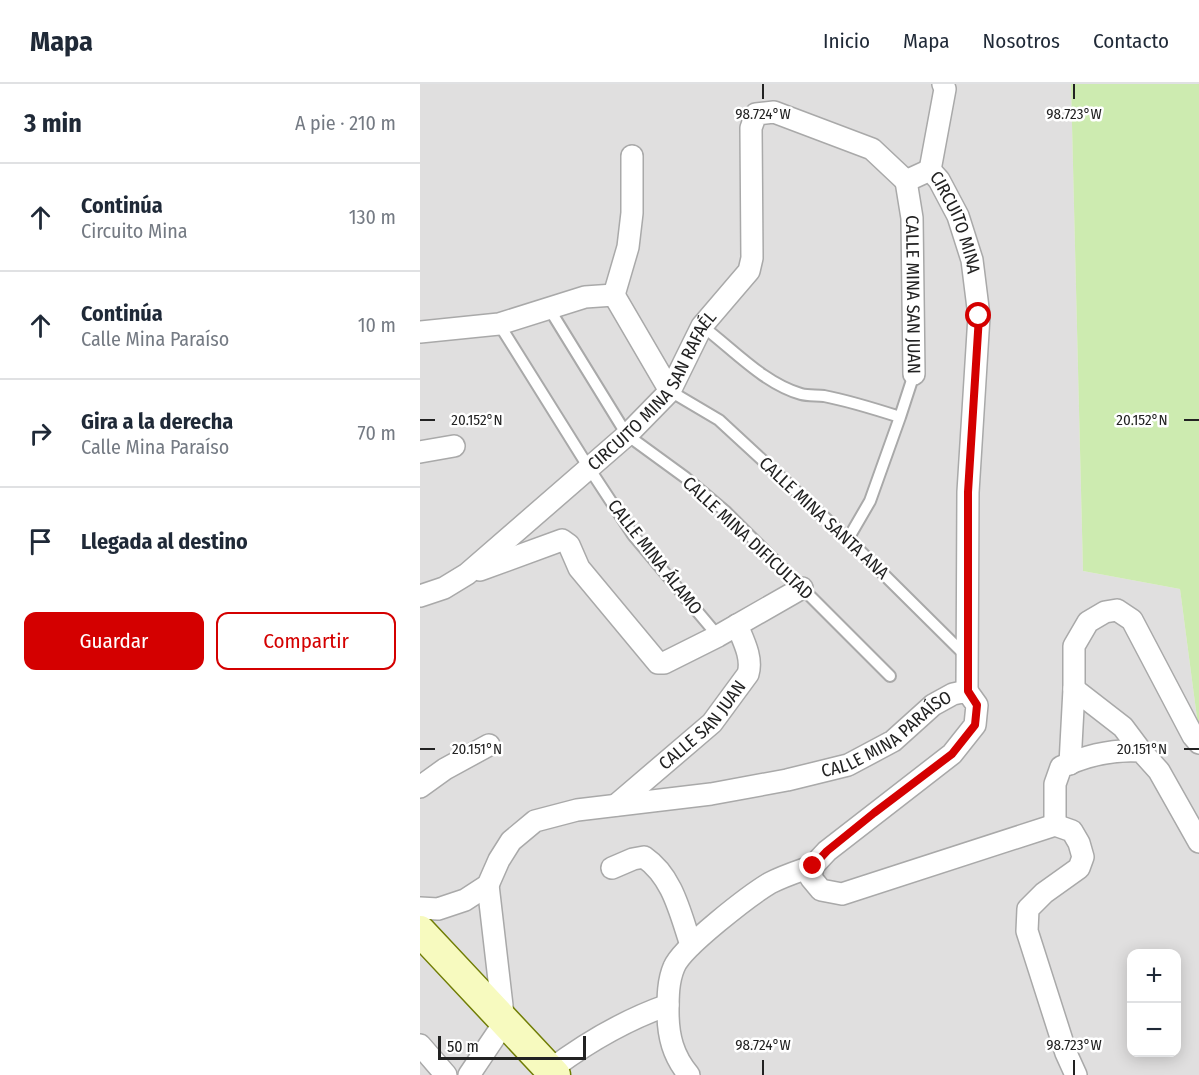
<!DOCTYPE html>
<html lang="es">
<meta charset="utf-8">
<style>
body{margin:0;font-family:"Fira Sans Condensed",sans-serif;background:#f6f6f7;color:#1f2937}
.controls{position:absolute;right:18px;bottom:18px;display:grid;overflow:hidden;border-radius:12px;box-shadow:0 3px 15px #0003}
.controls button{width:54px;height:54px;display:grid;place-items:center;padding:0;border:0;border-bottom:2px solid #e0e1e3;background:#fff;color:#1f2937;font:30px sans-serif}
.scale{position:absolute;left:18px;bottom:15px;width:148px;box-sizing:border-box;padding-left:6px;border:3px solid #222;border-top:0;font-size:16px;line-height:21px;white-space:nowrap;color:#222;-webkit-text-stroke:4px #fff;paint-order:stroke}
.stop{position:absolute;width:18px;height:18px;margin:-14px;border:4px solid #d40000;border-radius:50%;background:#fff}
.stop.end{background:#d40000;border-color:#fff;box-shadow:0 2px 6px #0008}
.list{margin:0;padding:0;list-style:none}
h2{display:flex;justify-content:space-between;align-items:center;height:78px;margin:0;padding:0 24px;font-size:26px}
h2 small{font-size:20px;font-weight:400;color:#747a83}
.list li{display:grid;grid-template-columns:39px 1fr auto;gap:18px;align-items:center;box-sizing:border-box;height:108px;padding:0 24px;border-top:2px solid #e0e1e3}
.list b{display:block;font-size:22px;white-space:nowrap}
.list p{margin:0;font-size:20px;white-space:nowrap;color:#747a83}
.list em{font-size:20px;font-style:normal;color:#747a83}
.actions{display:flex;gap:12px;padding:18px 24px}
.actions a{flex:1;padding:14px 0;border:2px solid #d40000;border-radius:12px;text-align:center;font-size:21px;color:#d40000}
.actions .main{background:#d40000;color:#fff}
.icon{flex:none;width:33px;height:33px;fill:none;stroke:currentColor;stroke-width:2;stroke-linecap:round;stroke-linejoin:round}
.map{position:relative;flex:none;width:779px;height:991px;overflow:hidden}
header{display:flex;align-items:center;gap:36px;box-sizing:border-box;height:84px;padding:0 30px;background:#fff;border-bottom:2px solid #e0e1e3}
header strong{font-size:28px}
nav{display:flex;gap:33px;margin-inline-start:auto;font-size:21px}
main{display:flex}
aside{flex:1;background:#fff}
.map>svg:first-child{display:block}
.residential{fill:#e0dfdf;fill-rule:evenodd}
.grass{fill:#cdebb0}
.lines{fill:none;stroke-linecap:round;stroke-linejoin:round}
.service-casing{stroke:#a9a9a9;stroke-width:14}
.minor-casing{stroke:#a9a9a9;stroke-width:24}
.secondary-casing{stroke:#707d05;stroke-width:33}
.service{stroke:#fff;stroke-width:10}
.minor{stroke:#fff;stroke-width:21}
.secondary{stroke:#f7fabf;stroke-width:30}
.route{stroke:#d40000;stroke-width:8}
.ticks{fill:none;stroke:#222;stroke-width:2}
.labels{text-anchor:middle;dominant-baseline:central;stroke-width:5;stroke-linejoin:round;paint-order:stroke}
.street-label{font-size:18px;fill:#222;stroke:#fff}
.ticks-label{font-size:15px;text-anchor:middle;fill:#222;stroke:#fff;stroke-width:5;stroke-linejoin:round;paint-order:stroke}
</style>
<header>
<strong>Mapa</strong>
<nav><a>Inicio</a><a>Mapa</a><a>Nosotros</a><a>Contacto</a></nav>
</header>
<main>
<aside>
<h2>3 min<small>A pie · 210 m</small></h2>
<ul class="list">
<li><svg class="icon" aria-label="ahead" viewBox="0 0 24 24"><path d="M12 20V5M6 11l6-6 6 6"/></svg><div><b>Continúa</b><p>Circuito Mina</p></div><em>130 m</em></li>
<li><svg class="icon" aria-label="ahead" viewBox="0 0 24 24"><path d="M12 20V5M6 11l6-6 6 6"/></svg><div><b>Continúa</b><p>Calle Mina Paraíso</p></div><em>10 m</em></li>
<li><svg class="icon" aria-label="right" viewBox="0 0 24 24"><path d="M7 20v-9h11M14 6l5 5-5 5"/></svg><div><b>Gira a la derecha</b><p>Calle Mina Paraíso</p></div><em>70 m</em></li>
<li><svg class="icon" aria-label="arrive" viewBox="0 0 24 24"><path d="M6 21V4h12l-3 4 3 4H6"/></svg><div><b>Llegada al destino</b></div></li>
</ul>
<div class="actions"><a class="main">Guardar</a><a>Compartir</a></div>
</aside>
<div class="map">
<svg width="779" height="991" viewBox="0 0 779 991">
<rect width="100%" height="100%" fill="#f2efe9"/>
<path class="residential" d="M0,0H651L663,487L760,505L779,649V991H0ZM712,870H756V968H712Z"/>
<path class="grass" d="M651,0H779V649L760,505L663,487Z"/>
<g class="lines">
<g class="service-casing">
<path id="service" d="M130,226L207,351L266,394L305,427L470,592
M79,240L169,384L213,451L298,552
M282,242C313,265 343,299 381,310C388,312 397,311 404,312C430,317 455,325 480,333
M250,307L299,336L428,455L546,572
M428,455L450,417L480,333L494,290"/>
</g>
<g class="minor-casing">
<g id="minor">
<path d="M510,86L525,5L523,0"/>
<path id="s1" d="M486,97L510,86L519,96L538,132L552,176L559,232L548,408L547,607"/>
<path id="s2" d="M486,97L492,134L494,290"/>
<path d="M194,211L208,163L212,129V72"/>
<path d="M194,211L250,307"/>
<path d="M0,248L79,240L165,213L194,211"/>
<path d="M0,368L34,362"/>
<path d="M60,486L142,456L149,461L159,484L238,579H244L298,552L382,504"/>
<path id="s3" d="M0,512L24,504L47,490L207,351L250,307L282,242L329,187L332,174L331,44L336,30L354,28L452,65L486,97"/>
<path d="M654,605L703,643L721,667"/>
<path d="M650,680L654,605V562L668,538L685,528L697,526L712,536L773,652L779,659"/>
<path d="M0,703L25,685L69,661"/>
<path id="s4" d="M196,721L292,639L328,590C333,574 323,556 317,541"/>
<path d="M635,741V700L641,683C667,671 693,665 721,667L739,687L779,758"/>
<path d="M192,784L213,775L224,773C253,793 260,829 271,861"/>
<path id="s5" d="M0,824L18,825L45,816L68,801L79,776L91,757L115,737L157,726L291,710L367,696L428,681L473,657L513,621L533,610L547,607L557,621L555,641L532,670L407,767L393,782L391,794L401,806L422,810L635,741L652,747L659,759L663,773L659,784L624,809L608,825L607,847L646,969L656,991"/>
<path d="M0,961L26,991"/>
<path d="M130,986C166,959 205,936 248,921"/>
<path d="M49,991L84,939L68,801"/>
<path d="M269,991C253,972 248,952 248,928C248,913 248,897 254,883C262,863 330,811 350,799C363,792 379,787 393,782"/>
</g>
</g>
<g class="secondary-casing">
<path id="secondary" d="M0,847L135,991"/>
</g>
<use href="#service" class="service"/>
<use href="#minor" class="minor"/>
<use href="#secondary" class="secondary"/>
</g>
<g class="lines">
<path class="route" d="M393,782L407,767L454,729L532,670L555,641L557,621L548,607V408L559,232"/>
</g>
<path class="ticks" d="M343,0V15M654,0V15M0,336H15M764,336H779M0,665H15M764,665H779M343,976V991M654,976V991"/>
<g class="labels">
<g class="street-label">
<text stroke="none"><textPath href="#s1" startOffset="86">CIRCUITO MINA</textPath></text>
<text stroke="none"><textPath href="#s2" startOffset="114">CALLE MINA SAN JUAN</textPath></text>
<text stroke="none"><textPath href="#s3" startOffset="315">CIRCUITO MINA SAN RAFAÉL</textPath></text>
<text transform="translate(404 434) rotate(43)">CALLE MINA SANTA ANA</text>
<text transform="translate(328 454) rotate(43)">CALLE MINA DIFICULTAD</text>
<text transform="translate(235 473) rotate(52)">CALLE MINA ÁLAMO</text>
<text stroke="none"><textPath href="#s4" startOffset="118">CALLE SAN JUAN</textPath></text>
<text stroke="none"><textPath href="#s5" startOffset="522">CALLE MINA PARAÍSO</textPath></text>
</g>
</g>
<g class="ticks-label">
<text x="343" y="35">98.724°W</text>
<text x="654" y="35">98.723°W</text>
<text x="57" y="341">20.152°N</text>
<text x="722" y="341">20.152°N</text>
<text x="57" y="670">20.151°N</text>
<text x="722" y="670">20.151°N</text>
<text x="343" y="966">98.724°W</text>
<text x="654" y="966">98.723°W</text>
</g>
</svg>
<div class="controls">
<button>+</button>
<button>−</button>
</div>
<div class="scale">50 m</div>
<div class="stop" style="left:559px;top:232px"></div>
<div class="stop end" style="left:393px;top:782px"></div>
</div>
</main>
